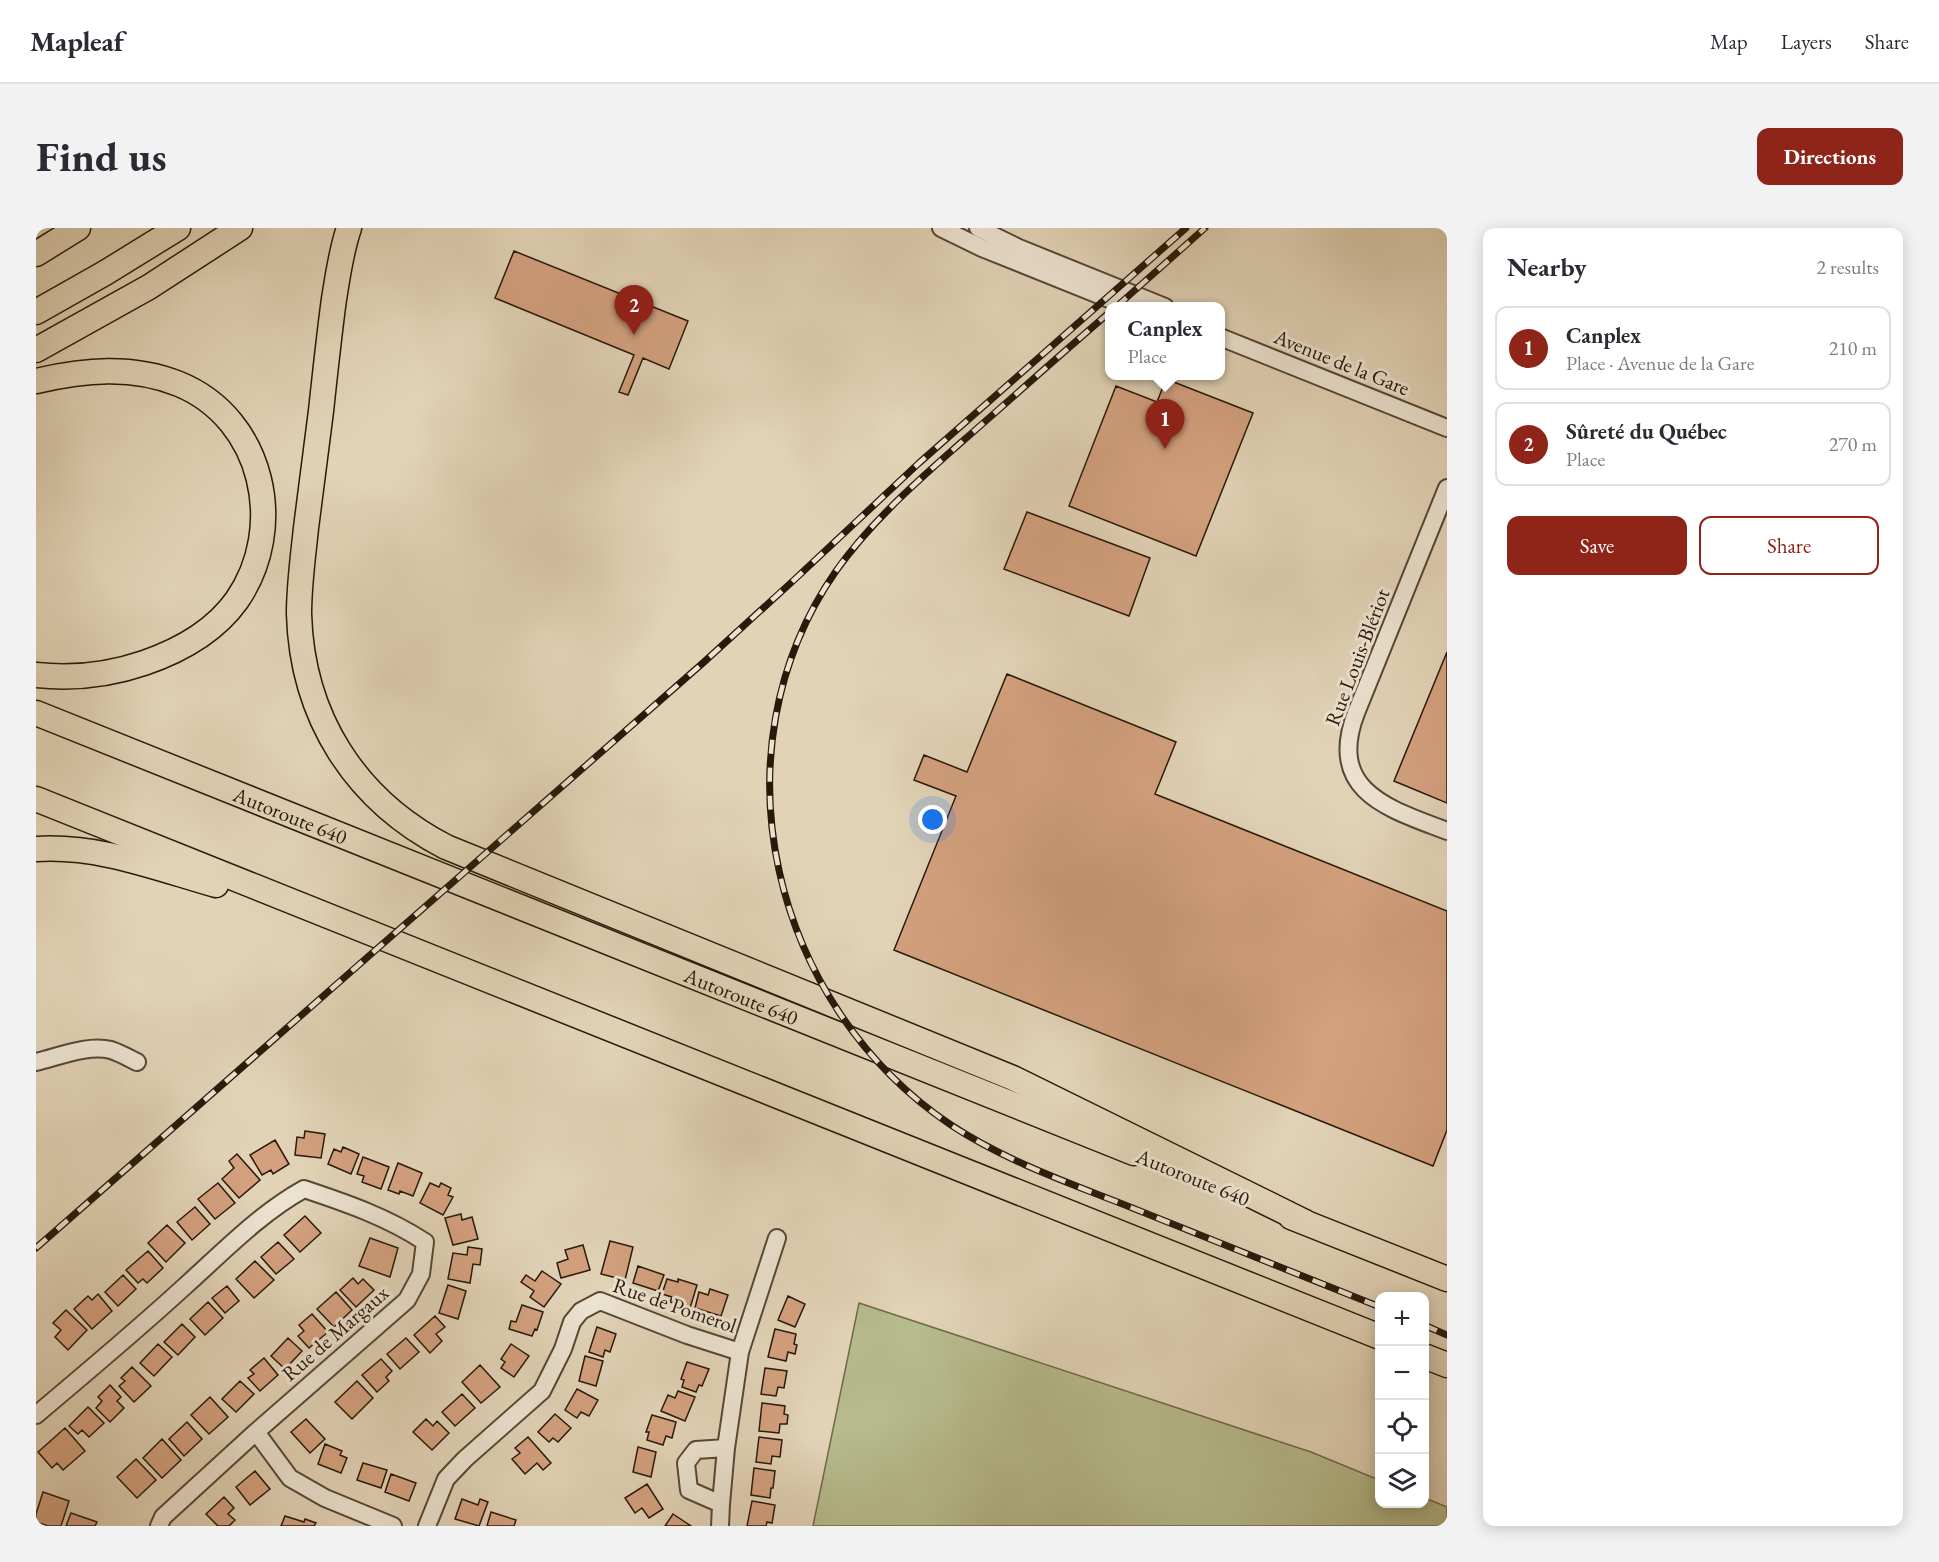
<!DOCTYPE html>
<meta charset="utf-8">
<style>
body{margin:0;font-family:"EB Garamond",serif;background:#f2f2f3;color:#2b2b33}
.controls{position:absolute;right:18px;bottom:18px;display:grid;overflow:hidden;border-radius:12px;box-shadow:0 3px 15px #0003}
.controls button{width:54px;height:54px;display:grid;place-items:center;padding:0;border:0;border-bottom:2px solid #e1e1e2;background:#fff;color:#2b2b33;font:30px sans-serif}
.you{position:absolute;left:897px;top:592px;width:21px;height:21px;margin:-15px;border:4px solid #fff;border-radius:50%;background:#1a73e8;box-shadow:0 0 0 9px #1a73e833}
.badge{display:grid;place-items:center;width:39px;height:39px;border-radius:50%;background:#8f2418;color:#fff;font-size:20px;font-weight:700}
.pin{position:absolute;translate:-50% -50px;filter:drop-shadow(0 2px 3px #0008)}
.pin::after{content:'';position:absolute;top:32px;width:21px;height:18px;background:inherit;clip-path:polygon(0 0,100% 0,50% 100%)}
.popup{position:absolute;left:1069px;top:74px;width:120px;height:78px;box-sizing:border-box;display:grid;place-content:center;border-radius:12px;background:#fff;filter:drop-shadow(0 2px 4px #0005);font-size:20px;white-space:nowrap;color:#7c7c81}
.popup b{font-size:22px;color:#2b2b33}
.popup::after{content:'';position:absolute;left:50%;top:100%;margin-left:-12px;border:12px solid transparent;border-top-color:#fff}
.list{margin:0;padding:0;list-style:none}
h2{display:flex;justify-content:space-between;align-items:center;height:78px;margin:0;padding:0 24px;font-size:26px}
h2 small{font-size:20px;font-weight:400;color:#7c7c81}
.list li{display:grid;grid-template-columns:39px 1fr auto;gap:18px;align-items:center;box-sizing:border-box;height:84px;margin:0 12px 12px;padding:0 12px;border:2px solid #e1e1e2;border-radius:12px}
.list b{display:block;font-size:22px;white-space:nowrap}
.list p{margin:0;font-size:20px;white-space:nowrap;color:#7c7c81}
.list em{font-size:20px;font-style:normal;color:#7c7c81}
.actions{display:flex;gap:12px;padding:18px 24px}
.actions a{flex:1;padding:14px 0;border:2px solid #8f2418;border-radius:12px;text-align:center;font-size:21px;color:#8f2418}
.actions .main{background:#8f2418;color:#fff}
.icon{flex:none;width:33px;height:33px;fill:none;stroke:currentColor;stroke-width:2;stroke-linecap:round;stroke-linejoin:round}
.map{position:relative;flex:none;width:1411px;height:1298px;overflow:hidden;border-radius:12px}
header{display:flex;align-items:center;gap:36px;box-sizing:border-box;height:84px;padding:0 30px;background:#fff;border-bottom:2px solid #e1e1e2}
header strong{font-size:28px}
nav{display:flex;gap:33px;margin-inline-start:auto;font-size:21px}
.intro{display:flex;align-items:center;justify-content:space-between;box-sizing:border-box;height:144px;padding:0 36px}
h1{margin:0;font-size:42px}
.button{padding:15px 27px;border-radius:12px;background:#8f2418;color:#fff;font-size:21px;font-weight:700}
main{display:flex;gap:36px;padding:0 36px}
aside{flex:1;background:#fff;border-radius:12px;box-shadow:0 3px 15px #0003}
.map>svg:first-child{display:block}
.green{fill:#b6bb8c;stroke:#6f6a4b;stroke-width:1.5}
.building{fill:#d4a17f;stroke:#28190a;stroke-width:1.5}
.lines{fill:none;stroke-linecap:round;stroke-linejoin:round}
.minor-casing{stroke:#564835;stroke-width:20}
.highway-casing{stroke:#28190a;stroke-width:27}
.minor{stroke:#ece2d0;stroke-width:16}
.highway{stroke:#e2d3b7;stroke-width:24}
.rail-casing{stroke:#28190a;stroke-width:7}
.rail{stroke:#ece2d0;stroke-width:4.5;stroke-dasharray:14;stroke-linecap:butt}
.labels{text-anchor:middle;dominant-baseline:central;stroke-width:6;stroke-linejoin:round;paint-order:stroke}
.street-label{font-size:21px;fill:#28190a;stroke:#ece2d0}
</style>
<header>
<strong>Mapleaf</strong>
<nav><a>Map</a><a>Layers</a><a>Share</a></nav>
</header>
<div class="intro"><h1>Find us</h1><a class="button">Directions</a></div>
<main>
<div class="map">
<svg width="1411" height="1298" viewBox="0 0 1411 1298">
<rect width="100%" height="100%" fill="#e2d3b7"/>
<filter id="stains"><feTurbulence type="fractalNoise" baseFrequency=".00333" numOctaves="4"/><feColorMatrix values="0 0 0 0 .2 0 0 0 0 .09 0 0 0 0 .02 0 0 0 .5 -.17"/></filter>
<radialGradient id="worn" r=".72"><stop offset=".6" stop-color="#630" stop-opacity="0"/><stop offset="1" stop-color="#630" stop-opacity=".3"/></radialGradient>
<path class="green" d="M823,1075L1275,1224L1343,1252L1344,1276H1388L1389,1270L1411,1279V1298H777Z"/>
<path class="building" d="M478,23L652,93L633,141L607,130L592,167L583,164L598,127L459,70Z
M1130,151L1217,185L1160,328L1033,278L1080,158L1121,174Z
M991,284L1114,330L1093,388L968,341Z
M1411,424V575L1358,553Z
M971,446L1140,514L1119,566L1411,683V902L1397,938L858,722L920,568L878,552L888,527L931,544Z
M269,903L289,906L285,930L259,927L261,909L268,910Z
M239,912L253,936L237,946L235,942L226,947L214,927Z
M307,919L323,926L315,946L292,936L298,921L305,924Z
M201,926L224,952L203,970L186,951L198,940L193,933Z
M327,929L353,939L345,961L326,954L328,948L321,946Z
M362,935L386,945L377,968L364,963L363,966L352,962Z
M182,955L199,975L179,991L162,971Z
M394,955L403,959L405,955L415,960L412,967L417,969L407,987L384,975Z
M159,979L174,996L156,1012L141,994Z
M425,986L426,992L436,989L442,1011L417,1017L409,990Z
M269,988L285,1005L264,1024L248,1007Z
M131,997L149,1015L130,1034L112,1015Z
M334,1010L362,1020L354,1049L323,1038Z
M574,1013L597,1019L589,1052L565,1046Z
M242,1014L258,1031L240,1046L225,1029Z
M547,1017L554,1042L525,1050L521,1035L532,1031L529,1022Z
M432,1019L446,1021L444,1037L437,1036L434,1055L412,1051L417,1025L431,1027Z
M112,1023L127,1040L111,1055L107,1051L102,1055L90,1042Z
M219,1033L238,1052L218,1070L200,1051Z
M602,1038L628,1047L622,1063L597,1055Z
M506,1043L525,1056L508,1079L494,1069L498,1063L485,1054L490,1047L499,1053Z
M87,1047L100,1061L82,1078L69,1064Z
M317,1050L322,1056L327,1051L338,1062L320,1079L304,1062Z
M631,1051L642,1054V1051L661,1057L654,1080L634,1074L636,1069L626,1066Z
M412,1057L430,1063L422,1091L403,1085Z
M191,1058L203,1073L189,1085L176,1070Z
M674,1061L692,1067L685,1088L659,1080L663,1064L672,1067Z
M300,1064L316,1082L298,1099L281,1081Z
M62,1066L76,1083L56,1101L38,1081L52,1068L56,1072Z
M752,1068L769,1076L759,1099L742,1092Z
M172,1074L187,1090L169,1107L154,1091Z
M486,1077L507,1084L501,1102L499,1101L496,1108L473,1101L475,1093L480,1094Z
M30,1082L51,1102L32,1122L19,1109L25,1102L17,1095Z
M276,1086L292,1104L273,1120L262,1108L268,1103L263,1097Z
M399,1088L409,1099L400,1106L406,1113L394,1125L378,1107Z
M146,1096L159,1109L142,1127L128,1114Z
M561,1099L580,1106L574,1124L569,1122L567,1129L553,1124Z
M739,1101L760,1106L758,1116L761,1117L759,1126L752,1124L750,1133L732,1129Z
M252,1110L266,1123L249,1141L235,1128Z
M370,1110L383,1124L364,1141L351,1126Z
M122,1116L136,1129L118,1148L104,1135Z
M475,1116L493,1128L478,1149L465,1140L469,1134L465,1131Z
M549,1128L567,1133L560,1158L543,1153Z
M228,1130L242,1147L224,1163L212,1150L218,1146L214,1142Z
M345,1131L356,1143L350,1149L353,1153L341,1164L326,1147Z
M651,1134L673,1141L666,1158L663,1157L660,1164L646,1159L648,1152L645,1151Z
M444,1137L464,1159L445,1175L426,1154Z
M96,1139L115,1158L98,1174L83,1158L89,1153L85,1150Z
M729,1140L751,1143L748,1160L742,1159L740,1168L725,1166Z
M204,1153L218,1166L200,1184L186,1171Z
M321,1153L337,1170L316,1191L299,1174Z
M74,1157L85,1169L81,1173L88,1180L74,1194L60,1180L66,1173L62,1169Z
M541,1161L562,1172L553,1188L545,1184L541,1190L529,1182Z
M642,1163L659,1169L649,1193L625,1183L632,1167L639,1170Z
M426,1166L439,1180L419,1198L406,1184Z
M174,1169L192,1189L173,1206L155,1187Z
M726,1175L749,1178L748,1186L752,1187L751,1196H744L743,1205L723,1203Z
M52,1179L68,1195L53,1209L46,1202L42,1206L33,1198Z
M519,1186L535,1200L522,1214L517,1210L513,1214L502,1204Z
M616,1187L640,1194L636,1210L630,1208L627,1217L611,1212L613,1204H610Z
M270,1191L289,1211L274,1225L255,1204Z
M390,1191L397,1198L401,1193L413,1205L396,1222L377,1204Z
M151,1194L166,1211L148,1228L133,1211Z
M29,1200L49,1223L27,1242L21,1235L16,1240L2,1224Z
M492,1209L515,1235L507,1242L501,1235L489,1246L476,1231L484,1225L479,1220Z
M723,1209L746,1212L744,1229L736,1228L735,1236L720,1234Z
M126,1211L145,1232L126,1250L107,1230Z
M289,1216L306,1223L304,1227L311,1230L305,1245L282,1236Z
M602,1219L620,1224L615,1249L597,1244Z
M100,1231L120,1252L101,1270L81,1249Z
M327,1235L351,1242L345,1260L321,1252Z
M718,1240L739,1243L737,1260H735L734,1270L715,1267Z
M219,1243L234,1261L214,1277L200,1259Z
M355,1246L380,1255L373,1273L349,1264Z
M611,1256L627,1281L613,1290L606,1280L599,1285L589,1270Z
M7,1264L33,1273L25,1298H12L0,1294V1286Z
M188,1269L198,1280L192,1286L199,1292L193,1298H182L170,1286Z
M426,1271L442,1277L444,1271L452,1274L443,1298L419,1291Z
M716,1273L739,1277L736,1295L731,1294L730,1298H711Z
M455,1284L480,1292L478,1298H451Z
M35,1285L61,1294L59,1298H30Z
M637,1286L655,1298H629Z
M249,1288L268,1294L269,1291L280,1295L278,1298H245Z"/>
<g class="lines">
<g class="minor-casing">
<path id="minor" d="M905,0L946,20L1093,79
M942,0L983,20L1129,79
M1184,109L1411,200
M1411,260L1320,485C1290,564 1354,581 1411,603
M0,834C22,829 52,816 75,822C84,825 93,830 101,834
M0,1187C50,1145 100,1103 148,1059C186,1025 223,986 268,961C310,975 351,989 389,1014L385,1046L371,1072L220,1204L127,1289L123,1298
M220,1204L254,1250L289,1270L357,1298
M685,1276L690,1220
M391,1298L410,1251L429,1231L506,1163L527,1121L536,1094L545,1083L564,1073L651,1107L704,1124
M684,1298L685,1276L653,1262L650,1235L660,1222L690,1220L704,1124L741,1010"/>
</g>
<g class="highway-casing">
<g id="highway">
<path d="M313,0C305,23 302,47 298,71C293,108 289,146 285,183C280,222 275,261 270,300C267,329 263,357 263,386C266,489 319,572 410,619L977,850L1269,994"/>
<path d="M0,26L42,0"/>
<path d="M0,84L69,45L142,0"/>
<path d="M0,122L113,59L204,0"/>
<path d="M0,153C48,142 96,137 143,156C228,191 251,300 201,372C179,403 143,423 108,435C73,447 37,451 0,447"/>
<path id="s1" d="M0,485L1098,925"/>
<path d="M0,571L1344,1109"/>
<path d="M0,621C63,617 120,640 180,657"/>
<path d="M1255,989L1411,1051"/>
<path d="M1388,1128L1411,1137"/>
</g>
</g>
<use href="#minor" class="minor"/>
<use href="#highway" class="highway"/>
<g class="rail-casing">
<path id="rail" d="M1080,79L1169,0
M1074,84C1025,126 977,169 929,211C883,252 836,292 800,343C674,524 736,777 915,897C968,932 1030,954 1089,977C1174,1011 1259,1045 1344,1079
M0,1020L668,434L758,352L883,235L1150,0
M1388,1097L1411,1107"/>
</g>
<use href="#rail" class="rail"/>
</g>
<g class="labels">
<g class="street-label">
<text transform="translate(1306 134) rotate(22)">Avenue de la Gare</text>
<text transform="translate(1321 429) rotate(-69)">Rue Louis-Blériot</text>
<text stroke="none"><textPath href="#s1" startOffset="274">Autoroute 640</textPath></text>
<text stroke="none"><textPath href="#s1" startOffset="760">Autoroute 640</textPath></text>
<text transform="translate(1157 949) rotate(22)">Autoroute 640</text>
<text transform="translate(639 1077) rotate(19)">Rue de Pomerol</text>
<text transform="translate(299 1105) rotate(-41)">Rue de Margaux</text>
</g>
</g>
<rect width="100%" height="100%" filter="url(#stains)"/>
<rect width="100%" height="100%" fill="url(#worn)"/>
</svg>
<div class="controls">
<button>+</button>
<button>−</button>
<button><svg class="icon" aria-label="locate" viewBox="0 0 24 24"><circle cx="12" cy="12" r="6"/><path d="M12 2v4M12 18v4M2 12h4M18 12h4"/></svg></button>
<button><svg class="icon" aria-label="layers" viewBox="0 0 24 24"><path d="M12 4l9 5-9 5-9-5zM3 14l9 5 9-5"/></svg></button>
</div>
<div class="you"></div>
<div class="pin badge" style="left:1129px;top:221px">1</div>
<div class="popup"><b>Canplex</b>Place</div>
<div class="pin badge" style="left:598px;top:107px">2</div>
</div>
<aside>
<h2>Nearby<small>2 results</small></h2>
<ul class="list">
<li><span class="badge">1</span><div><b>Canplex</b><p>Place · Avenue de la Gare</p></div><em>210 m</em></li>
<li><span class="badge">2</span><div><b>Sûreté du Québec</b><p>Place</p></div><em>270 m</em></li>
</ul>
<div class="actions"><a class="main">Save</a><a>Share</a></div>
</aside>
</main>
